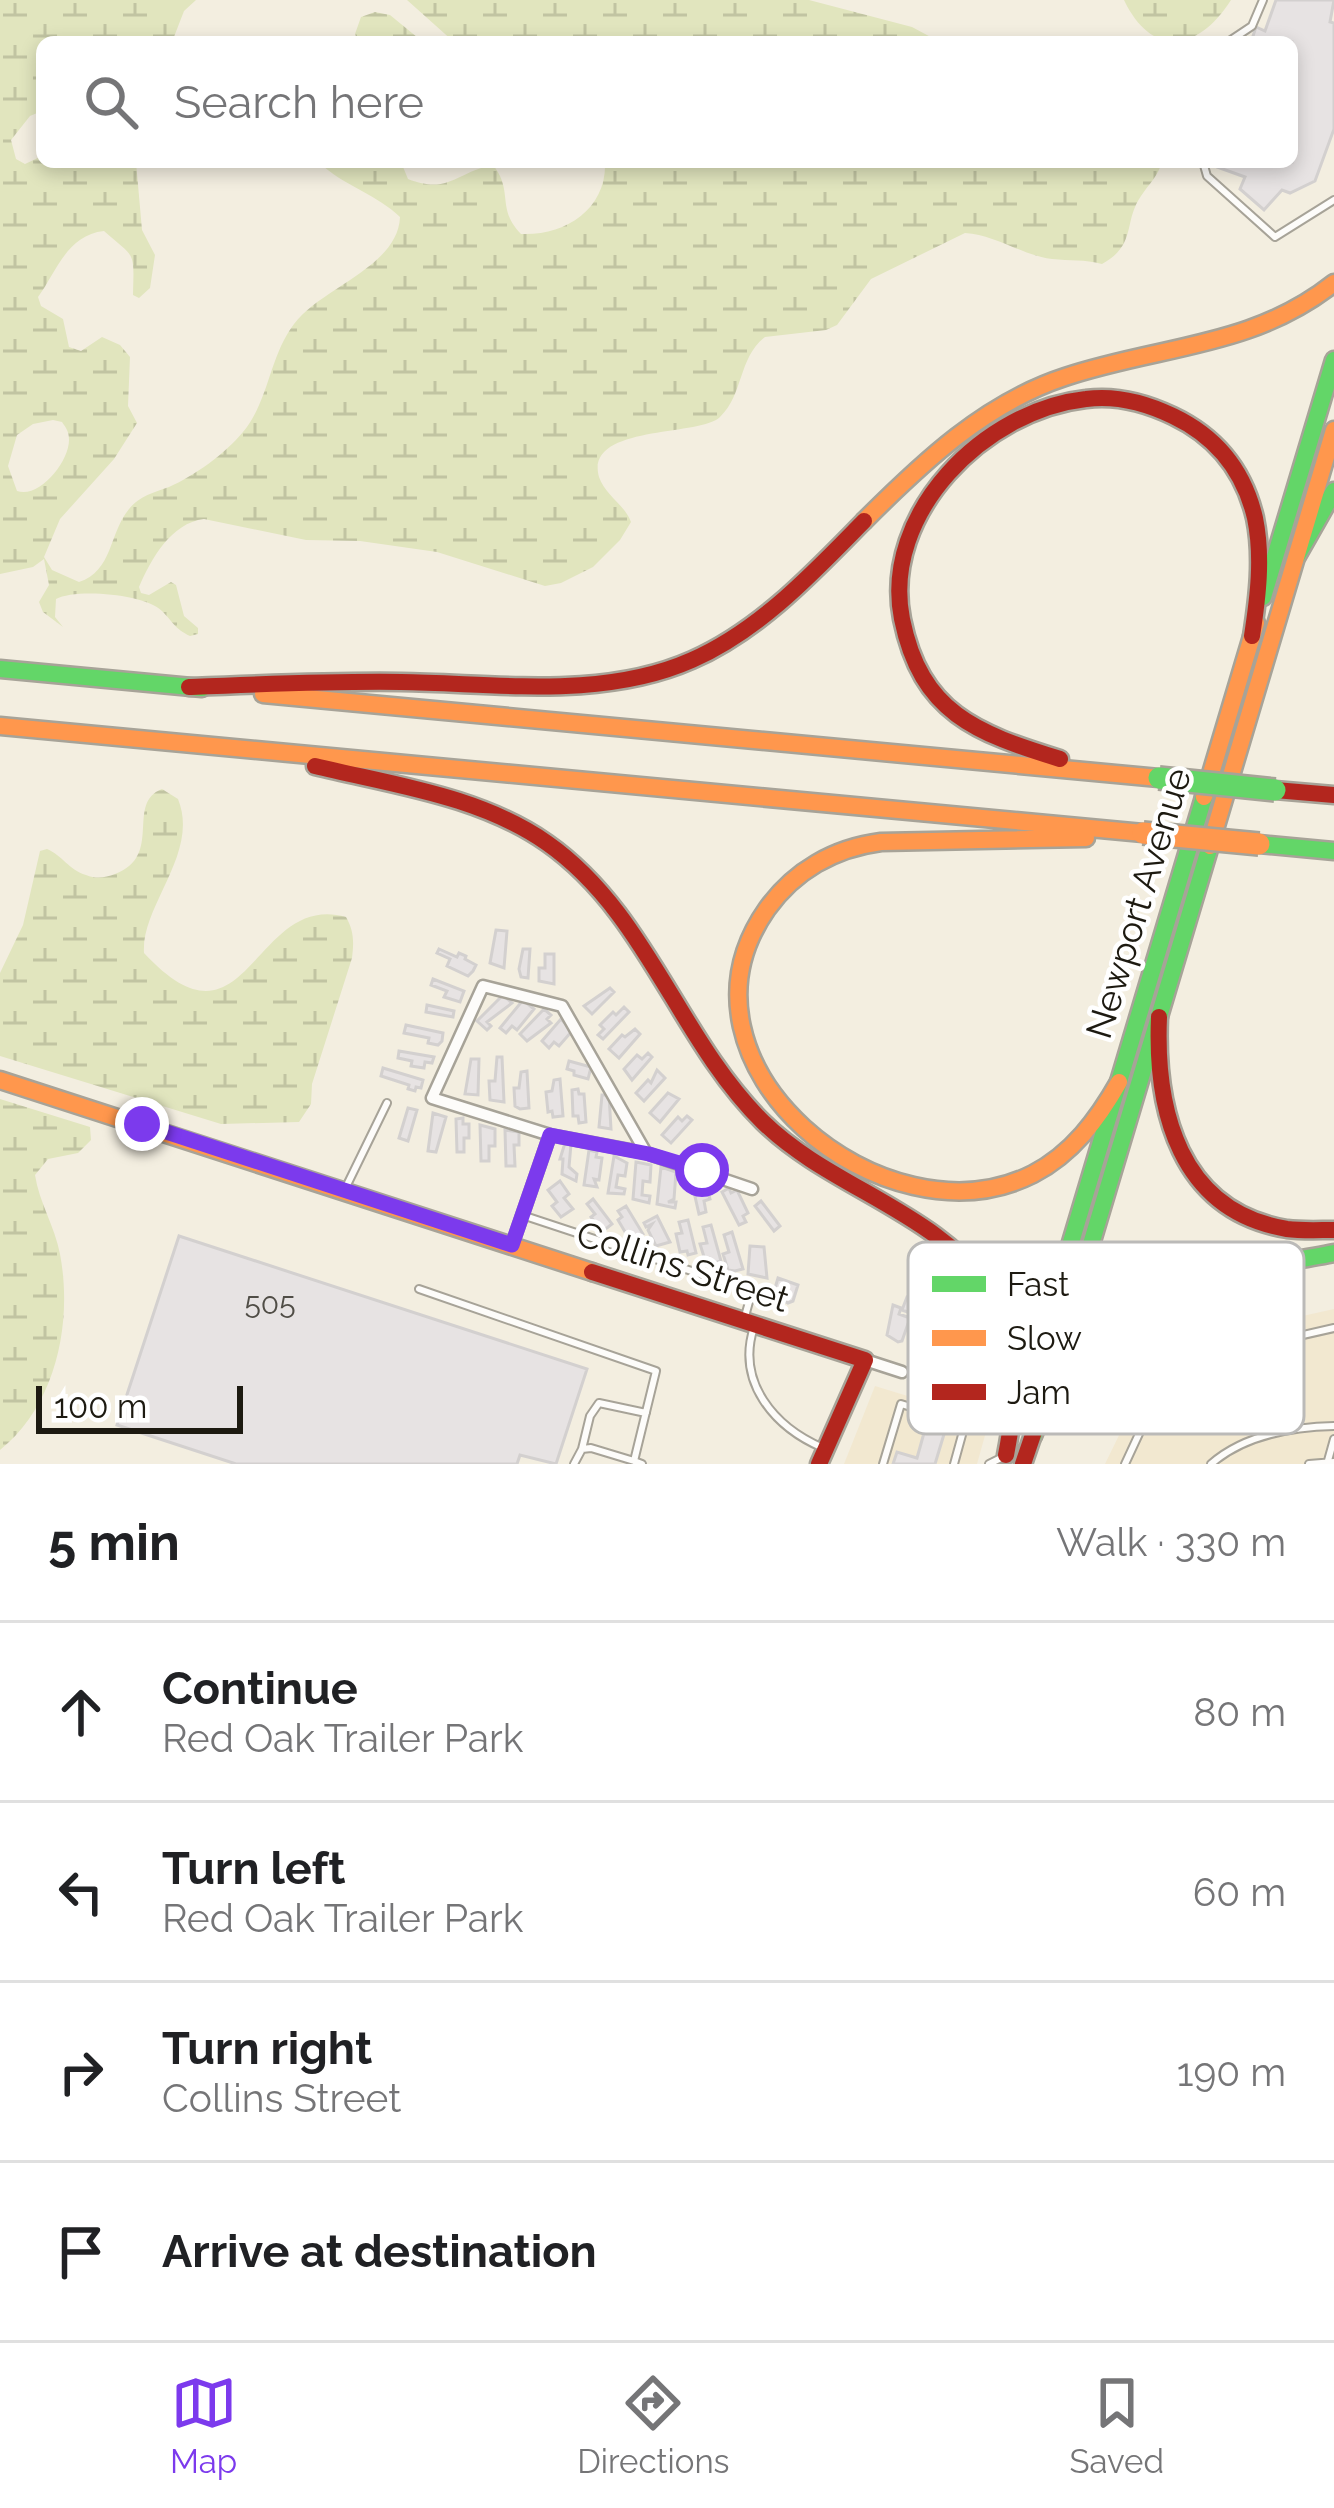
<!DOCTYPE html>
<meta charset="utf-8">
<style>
body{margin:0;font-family:Raleway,sans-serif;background:#f6f6f6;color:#202124}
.scale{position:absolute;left:36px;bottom:30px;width:207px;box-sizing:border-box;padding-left:12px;border:6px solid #1d1a11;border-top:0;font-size:33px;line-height:42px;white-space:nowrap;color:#1d1a11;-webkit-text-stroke:9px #fff;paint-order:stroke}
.stop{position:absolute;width:36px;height:36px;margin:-27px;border:9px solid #7c3aed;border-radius:50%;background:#fff}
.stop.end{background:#7c3aed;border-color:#fff;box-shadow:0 3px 12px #0008}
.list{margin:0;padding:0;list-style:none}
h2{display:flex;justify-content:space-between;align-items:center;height:156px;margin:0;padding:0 48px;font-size:51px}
h2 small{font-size:39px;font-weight:400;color:#757577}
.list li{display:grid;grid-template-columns:78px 1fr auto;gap:36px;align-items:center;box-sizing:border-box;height:180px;padding:0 48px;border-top:3px solid #e0e0e0}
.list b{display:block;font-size:45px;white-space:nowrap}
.list p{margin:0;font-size:39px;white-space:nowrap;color:#757577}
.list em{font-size:39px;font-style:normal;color:#757577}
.icon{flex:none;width:66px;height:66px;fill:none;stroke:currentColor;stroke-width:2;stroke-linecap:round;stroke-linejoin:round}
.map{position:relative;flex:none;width:1334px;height:1464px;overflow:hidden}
.search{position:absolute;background:#fff;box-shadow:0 6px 18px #0003;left:36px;right:36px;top:36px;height:132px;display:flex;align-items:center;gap:30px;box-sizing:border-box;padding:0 42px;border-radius:18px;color:#757577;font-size:45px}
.sheet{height:876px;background:#fff}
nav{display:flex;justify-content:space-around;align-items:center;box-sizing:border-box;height:168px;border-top:3px solid #e0e0e0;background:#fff;font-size:33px;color:#757577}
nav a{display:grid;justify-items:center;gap:6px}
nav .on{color:#7c3aed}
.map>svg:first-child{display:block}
.built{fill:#f2e8d0}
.wetland{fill:url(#wetland-marsh);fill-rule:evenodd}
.building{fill:#e7e3e3;stroke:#d3d0cf;stroke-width:3}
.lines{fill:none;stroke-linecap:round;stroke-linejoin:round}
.lane-casing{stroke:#a7a398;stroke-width:10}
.street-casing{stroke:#a7a398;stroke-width:15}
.fast-casing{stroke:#a7a398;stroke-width:21}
.slow-casing{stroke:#a7a398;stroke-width:21}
.jam-casing{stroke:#a7a398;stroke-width:21}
.lane{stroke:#fdfcfa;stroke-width:6}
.street{stroke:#fdfcfa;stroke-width:10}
.fast{stroke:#63d668;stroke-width:16}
.slow{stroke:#ff974d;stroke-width:16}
.jam{stroke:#b3261e;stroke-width:16}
.fast-bridge-casing{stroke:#a7a398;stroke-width:26;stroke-linecap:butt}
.slow-bridge-casing{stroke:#a7a398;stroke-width:26;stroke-linecap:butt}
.fast-bridge{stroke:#63d668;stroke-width:21}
.slow-bridge{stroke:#ff974d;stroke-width:21}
.route{stroke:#7c3aed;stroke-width:15}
.labels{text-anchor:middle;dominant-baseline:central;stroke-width:9;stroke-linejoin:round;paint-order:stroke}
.number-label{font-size:30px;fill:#504d46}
.street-label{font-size:36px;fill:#1d1a11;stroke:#fff}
.key{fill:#fff;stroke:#bbbab8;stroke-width:3}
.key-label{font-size:33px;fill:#1d1a11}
</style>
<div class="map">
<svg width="1334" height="1464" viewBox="0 0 1334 1464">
<defs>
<pattern id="wetland-marsh" width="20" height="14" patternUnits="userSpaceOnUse" patternTransform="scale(3)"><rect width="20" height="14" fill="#e1e5be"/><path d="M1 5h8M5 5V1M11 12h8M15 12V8" fill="none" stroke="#c1c4a2"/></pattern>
</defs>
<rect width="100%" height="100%" fill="#f3eee0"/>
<path class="built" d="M1334,1309V1464H1105L1162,1347Z
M875,1386L989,1421L977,1464H844Z"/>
<path class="wetland" d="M0,0H196L184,11L172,42H42V111L30,116L11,140L16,159L25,164L42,156V162H136L142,230L155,255L150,288L139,298L133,295C134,250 136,259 104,231C67,235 57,271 38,297L41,306L63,319L69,347L81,351L102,337L120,345L130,357L128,406L137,423L114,459L60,519L44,557L52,570L79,582C113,571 109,533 129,509C141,495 153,493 169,487C194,476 225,454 243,432C269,401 269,357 294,324C322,287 398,267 400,217C377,195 348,187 324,167L323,162H401L408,179C449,195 456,172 493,165C514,191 496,209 521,234C565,236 607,209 605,162H1162C1158,176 1149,184 1141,196C1123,222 1137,245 1102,264C1084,259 1070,261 1052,259C1021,255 996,235 965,233L871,279L837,325L826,330L765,337C738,358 744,394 720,417C700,437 584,424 599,477C605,495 625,505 631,522L620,540L593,567L561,583L545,586L437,552L360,541L306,540L204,519C171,523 151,559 139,587L141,593L149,595L171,582L176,585L184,616L198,628V634L190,636C175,629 173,622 162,611C145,594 76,588 56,599L55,617L63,627L43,612L39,602L49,585L44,559L33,567L0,574ZM53,420L62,422C66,428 69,431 69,440C69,462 39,499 17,491L8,466L17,435L33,424Z
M407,0H809L912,27L940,42H454Z
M1124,0H1231C1199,51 1152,59 1124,0Z
M375,12L390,15L423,42H358L355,34L361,17Z
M162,789L178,799C200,853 141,905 144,953C248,1065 252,891 346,917C354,931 354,942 352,958L312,1084L311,1104L299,1122L221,1124L0,1056V973L23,925L40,851L47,849C62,855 69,870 86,875C96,879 105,878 115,874C164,856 125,803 162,789Z
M0,1099L90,1127L91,1140L78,1153L48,1159L35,1175C39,1202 55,1227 60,1254C73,1323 56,1405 0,1450Z"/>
<path class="building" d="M1276,0H1334L1330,22L1334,23V129L1315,181L1290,193L1282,190L1264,210L1240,189L1245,177L1217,167L1214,162H1292V42H1251L1256,27L1265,31Z
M496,930L507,931L504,968L490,963Z
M439,949L457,957L459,953L466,956L465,959L476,965L473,971L468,976L447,966L450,959L437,953Z
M523,949H530L528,978L521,977L519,969Z
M545,954H554V984L539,981V968H545Z
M433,979L464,991L460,1002L444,997L447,991L431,985Z
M610,988L614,992L592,1014L584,1006Z
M503,995L512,1003L487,1022L491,1026L487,1030L477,1021Z
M523,1000L534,1009L517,1030L512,1026L506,1033L500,1028Z
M427,1005L454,1011L453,1017L426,1012Z
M624,1007L629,1012L603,1039L598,1035L604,1029L600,1025L613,1012L616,1015Z
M544,1009L551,1015L547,1019L551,1023L527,1041L520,1034Z
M561,1019L572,1031L559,1046L554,1042L549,1048L542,1041Z
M406,1025L443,1033L442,1041L438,1045L428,1043L429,1038L404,1033Z
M635,1029L640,1034L619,1058L609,1049L622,1035L625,1037Z
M399,1051L434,1057L432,1063L425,1062L424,1068L411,1066L412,1061L398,1058Z
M648,1053L652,1057L632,1080L624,1069L637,1055L642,1059Z
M497,1057H502L504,1102L490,1100L489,1081H495Z
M471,1059H479L478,1095L465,1094Z
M569,1061L591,1067L588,1079L574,1075V1071L567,1069Z
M383,1068L423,1080L421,1088L416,1087L415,1091L408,1089L409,1085L381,1076Z
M657,1070L665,1078L644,1101L636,1093L648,1080L651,1083Z
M527,1071L529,1108L520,1109L515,1106L514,1088H519L521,1072Z
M560,1079L563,1116L553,1117L552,1111L548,1112L546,1092L552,1091L554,1080Z
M578,1089L579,1094H584L586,1122L579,1123L578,1116H573L572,1090Z
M668,1093L679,1099L660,1122L650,1113Z
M602,1095H609L611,1129L599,1127Z
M408,1108L417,1110L408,1141L399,1138Z
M433,1113L446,1117L436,1152L428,1151Z
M687,1116L692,1120L671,1143L662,1135L678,1117L682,1121Z
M463,1118V1124H469V1138H464V1152H457L456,1119Z
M480,1125L495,1129V1146H489V1161H481Z
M505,1130L519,1132V1145H514L515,1166H506Z
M565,1143L571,1144L569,1167L577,1174L576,1181L562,1174L563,1159H560Z
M589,1150L597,1152L596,1157L602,1158L599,1180L594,1179L597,1187L584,1185Z
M614,1156L627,1163L625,1176L618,1175L616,1187L625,1189L624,1194L608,1193Z
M636,1162L651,1165L650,1182L643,1181L642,1195L650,1196L649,1203L633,1199Z
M661,1167L676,1172L674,1199L668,1202H676L675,1208L657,1204Z
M698,1177L699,1182L705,1180L710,1199L704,1201L706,1212L699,1214L691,1179Z
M560,1181L569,1194L564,1198L573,1209L561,1217L552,1206L557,1202L548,1190Z
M729,1188L731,1193L737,1190L748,1213L743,1216L746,1222L739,1225L722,1192Z
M593,1199L612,1224L607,1228L601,1230L591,1217L595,1214L587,1204Z
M761,1201L780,1226L774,1231L755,1206Z
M626,1206L643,1234L636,1239L633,1234L628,1237L618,1220L622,1217L618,1211Z
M657,1216L670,1242L656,1246L648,1230L652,1224L646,1227L644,1223Z
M688,1220L696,1253L688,1255L687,1251L680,1252L676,1234L682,1233L679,1222Z
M711,1225L721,1261L711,1264L709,1258L705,1260L700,1244L707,1243L703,1227Z
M732,1232L743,1269L735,1271L728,1270L723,1254L729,1252L724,1235Z
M179,1236L587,1369L556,1464L520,1455L517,1464H236L117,1425Z
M750,1246L764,1247L767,1278L748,1274Z
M778,1278L798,1285L793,1301L788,1303L773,1295Z
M907,1297L924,1302L919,1316L902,1310Z
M893,1305L901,1308L899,1314L910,1318L902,1341L898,1342L887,1335Z
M929,1415L948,1421L935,1464H893L897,1452L917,1458Z"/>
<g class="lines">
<g class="lane-casing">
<path id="lane" d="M1228,42L1252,26L1263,0
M1203,162L1207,176L1275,237L1334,200
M346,1187L387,1103
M522,1215L752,1291L744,1320
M419,1289L656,1371L634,1461L642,1464
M754,1327C736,1382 774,1427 823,1448
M582,1449L590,1416L599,1403L646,1413
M574,1464L582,1449L591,1448L634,1461
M883,1464L901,1404L956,1421L962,1435L954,1464
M989,1464L1003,1457
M1125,1464L1171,1365L1334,1328
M1211,1464C1244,1435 1291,1427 1334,1426
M1309,1464L1334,1462
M1327,1464L1334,1439"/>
</g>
<g class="street-casing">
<path id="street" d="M483,986L562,1006L646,1153L550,1135L432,1098Z
M646,1153L752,1189
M512,1245L550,1135
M865,1360L902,1372"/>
</g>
<g class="fast-casing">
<path id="fast" d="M1297,556L1334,491
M1263,597L1334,360
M0,669L202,688
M1259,844L1334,851
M1049,1385L1210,846
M1020,1413L1204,797
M1033,1436C1046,1406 1058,1371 1079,1346C1138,1275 1250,1270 1334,1253"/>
</g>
<g class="slow-casing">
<path id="slow" d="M864,521C922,463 985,403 1065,377C1161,345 1252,348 1334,283
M263,694L1159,778
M0,726L1143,833
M1204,797L1256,623
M1086,838L881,842C834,848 794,871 767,909C658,1064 885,1249 1033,1174C1072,1154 1098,1119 1119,1082
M1210,846L1334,430
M0,1080L592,1272"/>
</g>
<g class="jam-casing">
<path id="jam" d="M189,687C260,684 330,681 401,682C496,683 602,700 692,660C760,630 813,573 864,521
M1060,759C976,733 921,713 902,619C881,513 985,410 1086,399C1116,395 1146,403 1173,416C1217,437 1244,471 1255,518C1263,557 1258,597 1252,636
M315,766C393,785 480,796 547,843C647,913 678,1038 763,1122C831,1189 941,1212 994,1296C1024,1344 1016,1402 1006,1455
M1275,790L1334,795
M1159,1017C1155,1110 1179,1211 1287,1229C1302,1231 1319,1230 1334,1230
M592,1272L865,1360L819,1464
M1023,1464L1037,1423"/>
</g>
<use href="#lane" class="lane"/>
<use href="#street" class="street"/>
<use href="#fast" class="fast"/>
<use href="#slow" class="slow"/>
<use href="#jam" class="jam"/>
<g class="fast-bridge-casing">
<path id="fast-bridge" d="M1159,778L1275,790"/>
</g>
<g class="slow-bridge-casing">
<path id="slow-bridge" d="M1143,833L1259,844"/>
</g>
<use href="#fast-bridge" class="fast-bridge"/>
<use href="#slow-bridge" class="slow-bridge"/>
</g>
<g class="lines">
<path class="route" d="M142,1124L512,1245L550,1135L649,1154L702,1170"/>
</g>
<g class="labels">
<g class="number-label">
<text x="270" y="1303">505</text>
</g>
<g class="street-label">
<text transform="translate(1138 903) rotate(-73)">Newport Avenue</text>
<text transform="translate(683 1266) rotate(18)">Collins Street</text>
</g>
</g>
<rect x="908" y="1242" width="396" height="192" rx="18" class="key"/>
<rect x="932" y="1276" width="54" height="16" fill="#63d668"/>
<rect x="932" y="1330" width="54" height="16" fill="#ff974d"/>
<rect x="932" y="1384" width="54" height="16" fill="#b3261e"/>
<g class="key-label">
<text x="1007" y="1296">Fast</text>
<text x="1007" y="1350">Slow</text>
<text x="1007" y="1404">Jam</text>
</g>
</svg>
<div class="scale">100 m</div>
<div class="stop" style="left:702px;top:1170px"></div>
<div class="stop end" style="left:142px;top:1124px"></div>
<div class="search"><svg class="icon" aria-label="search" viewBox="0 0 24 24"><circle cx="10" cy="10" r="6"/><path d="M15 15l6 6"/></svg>Search here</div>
</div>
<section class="sheet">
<h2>5 min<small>Walk · 330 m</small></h2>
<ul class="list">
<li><svg class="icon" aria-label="ahead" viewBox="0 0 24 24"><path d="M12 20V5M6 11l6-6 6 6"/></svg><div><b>Continue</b><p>Red Oak Trailer Park</p></div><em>80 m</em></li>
<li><svg class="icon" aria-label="left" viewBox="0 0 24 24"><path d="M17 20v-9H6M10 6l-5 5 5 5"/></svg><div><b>Turn left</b><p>Red Oak Trailer Park</p></div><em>60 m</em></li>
<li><svg class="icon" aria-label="right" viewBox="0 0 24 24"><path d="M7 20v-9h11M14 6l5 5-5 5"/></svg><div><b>Turn right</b><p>Collins Street</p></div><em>190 m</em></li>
<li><svg class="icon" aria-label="arrive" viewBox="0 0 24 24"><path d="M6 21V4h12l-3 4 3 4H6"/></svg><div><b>Arrive at destination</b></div></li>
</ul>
</section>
<nav>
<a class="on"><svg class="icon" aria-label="map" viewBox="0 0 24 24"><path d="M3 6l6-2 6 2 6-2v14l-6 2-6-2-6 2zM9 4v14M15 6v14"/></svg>Map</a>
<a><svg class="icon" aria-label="directions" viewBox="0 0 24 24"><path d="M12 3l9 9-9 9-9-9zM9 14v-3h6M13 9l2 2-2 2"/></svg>Directions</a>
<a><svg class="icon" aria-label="saved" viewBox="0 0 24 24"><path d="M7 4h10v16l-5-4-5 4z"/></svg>Saved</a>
</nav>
